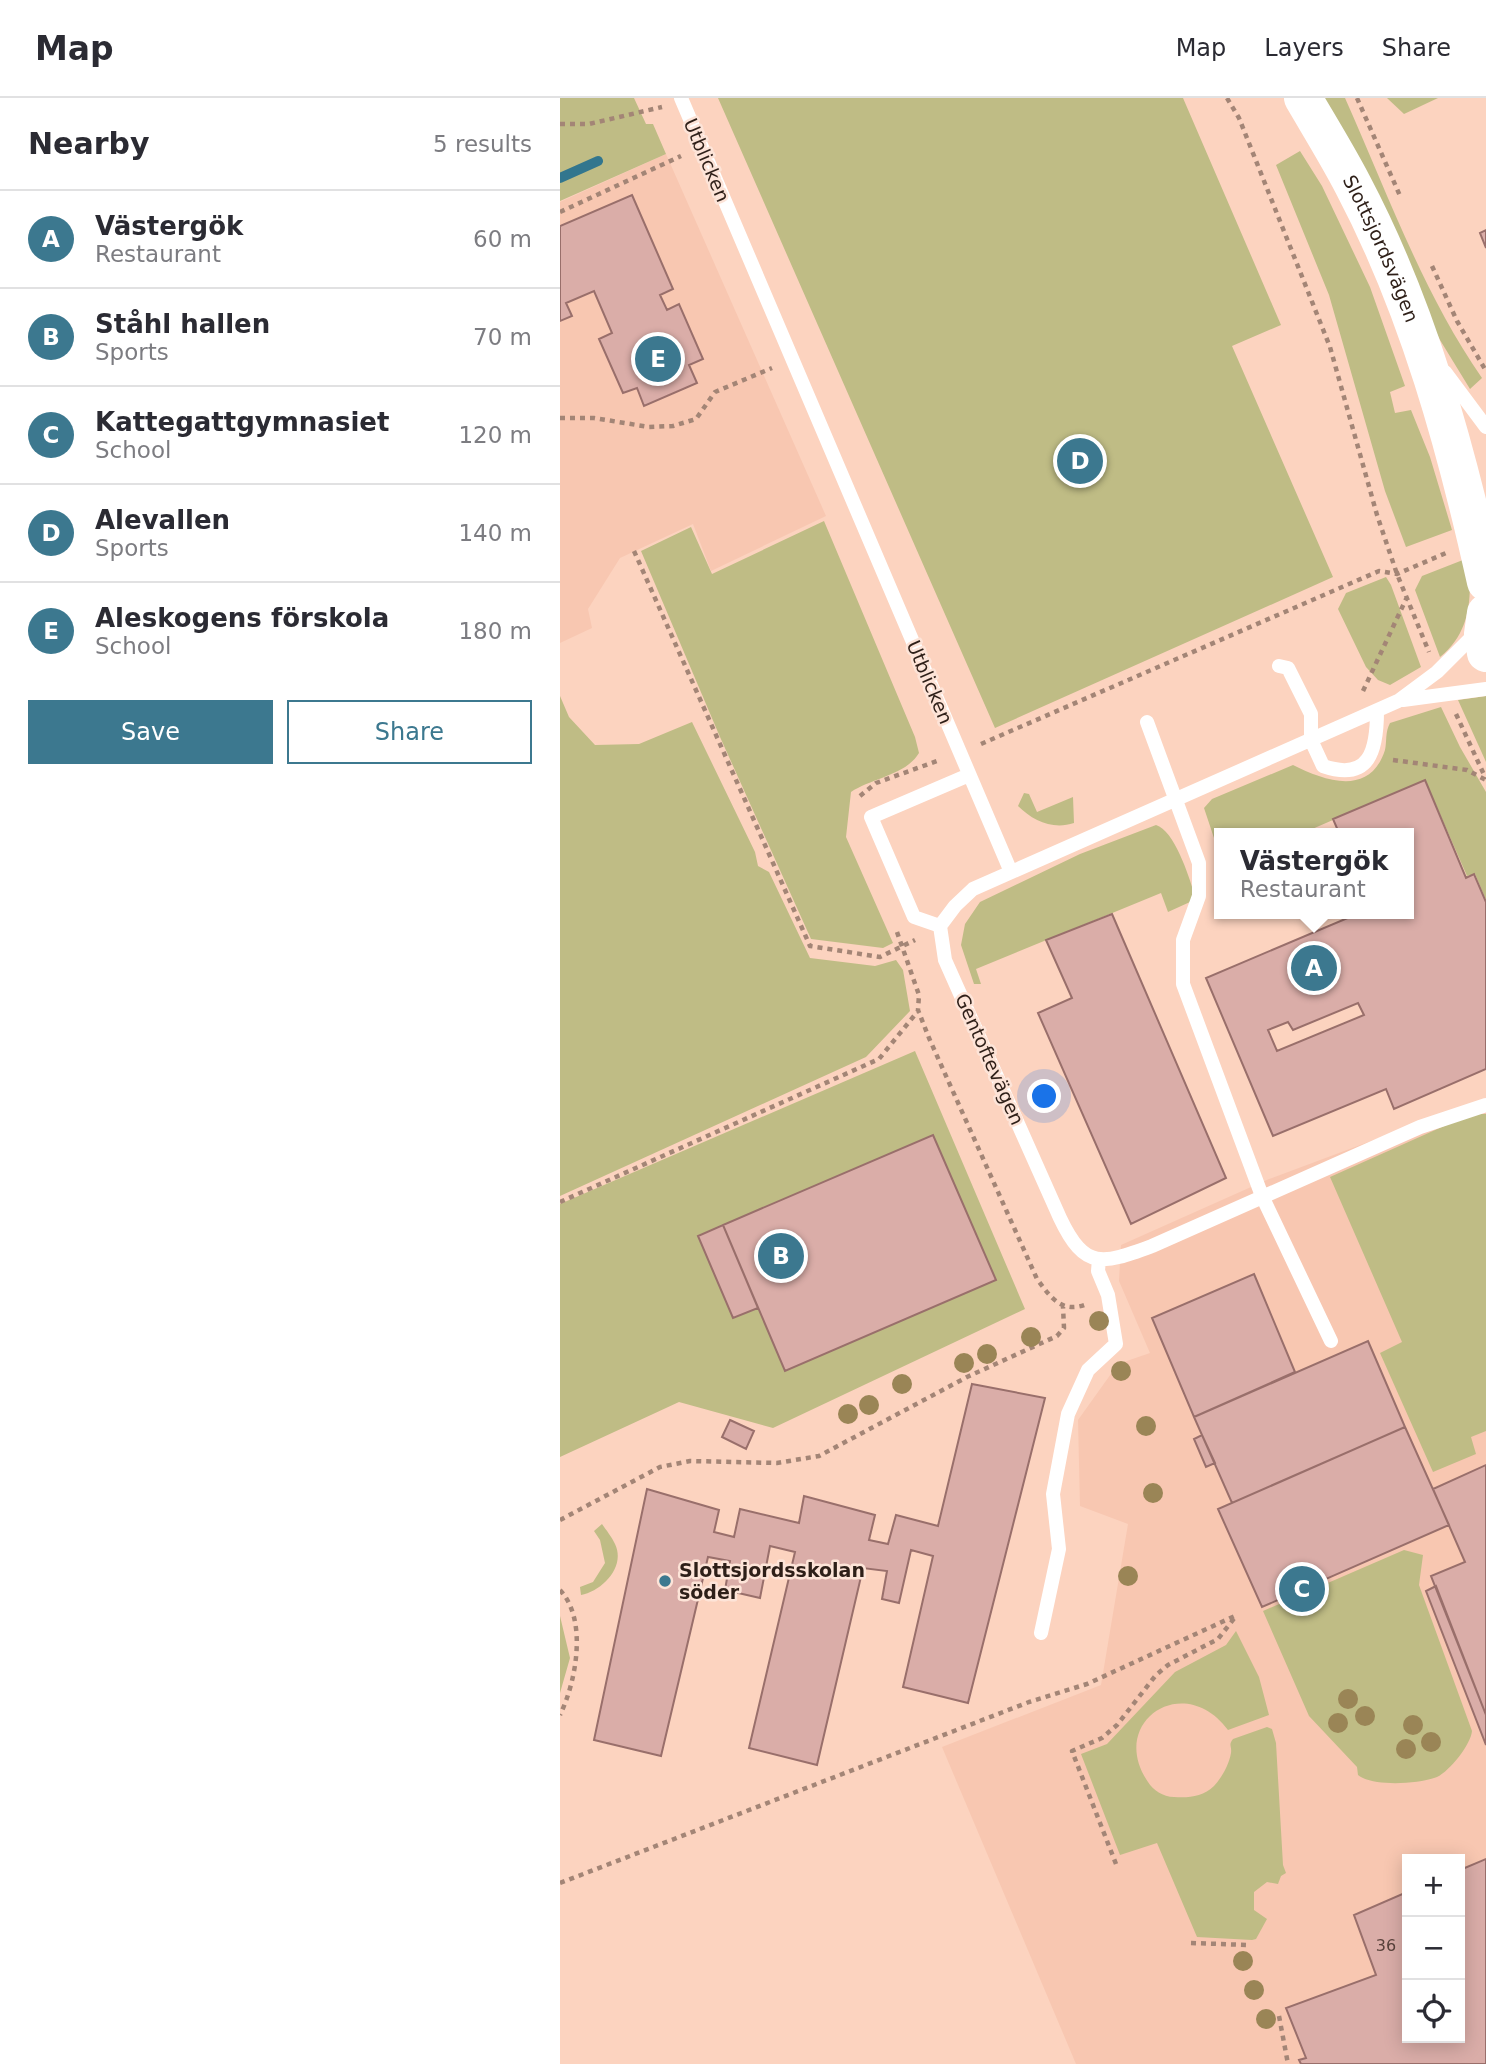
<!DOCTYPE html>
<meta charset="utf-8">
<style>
body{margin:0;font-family:"DejaVu Sans",sans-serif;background:#f2f2f3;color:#2b2b33}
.controls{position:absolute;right:21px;bottom:21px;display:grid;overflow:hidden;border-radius:0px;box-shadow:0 4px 18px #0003}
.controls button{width:63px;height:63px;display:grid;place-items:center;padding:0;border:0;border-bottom:2px solid #e1e1e2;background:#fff;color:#2b2b33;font:35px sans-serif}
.you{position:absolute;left:485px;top:999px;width:24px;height:24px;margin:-18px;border:5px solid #fff;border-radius:50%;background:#1a73e8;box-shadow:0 0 0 10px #1a73e833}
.badge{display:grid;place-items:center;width:46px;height:46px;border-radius:50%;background:#3c788f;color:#fff;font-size:23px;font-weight:700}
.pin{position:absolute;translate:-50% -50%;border:4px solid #fff;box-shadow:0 2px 7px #0006}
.popup{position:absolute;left:654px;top:730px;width:200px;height:91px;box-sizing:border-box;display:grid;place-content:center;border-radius:0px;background:#fff;filter:drop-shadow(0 2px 5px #0005);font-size:23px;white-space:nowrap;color:#7c7c81}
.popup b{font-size:26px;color:#2b2b33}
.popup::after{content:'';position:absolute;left:50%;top:100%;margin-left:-14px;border:14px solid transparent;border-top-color:#fff}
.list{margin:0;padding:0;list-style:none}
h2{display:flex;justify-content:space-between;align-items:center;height:91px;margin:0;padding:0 28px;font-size:30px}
h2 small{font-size:23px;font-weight:400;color:#7c7c81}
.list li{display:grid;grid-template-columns:46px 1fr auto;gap:21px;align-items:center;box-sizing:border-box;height:98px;padding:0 28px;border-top:2px solid #e1e1e2}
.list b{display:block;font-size:26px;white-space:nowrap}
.list p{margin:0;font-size:23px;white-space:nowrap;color:#7c7c81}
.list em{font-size:23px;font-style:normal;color:#7c7c81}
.actions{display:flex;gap:14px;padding:21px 28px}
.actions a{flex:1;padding:16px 0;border:2px solid #3c788f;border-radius:0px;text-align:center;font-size:24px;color:#3c788f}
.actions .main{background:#3c788f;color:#fff}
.icon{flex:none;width:38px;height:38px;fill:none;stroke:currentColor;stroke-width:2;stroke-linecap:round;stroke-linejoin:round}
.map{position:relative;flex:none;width:926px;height:1966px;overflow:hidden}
header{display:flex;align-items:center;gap:42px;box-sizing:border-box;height:98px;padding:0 35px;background:#fff;border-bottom:2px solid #e1e1e2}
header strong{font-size:33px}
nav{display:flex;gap:38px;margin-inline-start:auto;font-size:24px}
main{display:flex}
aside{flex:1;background:#fff}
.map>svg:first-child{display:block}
.built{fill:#f8c7b1;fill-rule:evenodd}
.green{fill:#bfbc85}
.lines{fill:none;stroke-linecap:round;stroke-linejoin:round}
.stream{stroke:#32768e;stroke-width:10}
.building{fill:#daada8;stroke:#996f6b;stroke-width:2;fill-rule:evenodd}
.path{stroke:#a38576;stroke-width:4.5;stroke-dasharray:5 5;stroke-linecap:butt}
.lane{stroke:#fff;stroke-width:14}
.secondary{stroke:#fff;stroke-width:38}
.tree{fill:#9a8556}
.poi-dot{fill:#3c788f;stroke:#fde4d8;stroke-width:2.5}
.labels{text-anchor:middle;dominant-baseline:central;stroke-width:5;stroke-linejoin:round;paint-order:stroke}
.number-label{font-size:16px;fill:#59423c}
.street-label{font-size:19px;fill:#2e1f18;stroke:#fde4d8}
.poi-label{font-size:19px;font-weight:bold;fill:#2e1f18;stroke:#fde4d8;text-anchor:start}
</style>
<header>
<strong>Map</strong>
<nav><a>Map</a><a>Layers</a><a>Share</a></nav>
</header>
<main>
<aside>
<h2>Nearby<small>5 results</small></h2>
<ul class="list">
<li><span class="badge">A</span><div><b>Västergök</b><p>Restaurant</p></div><em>60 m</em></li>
<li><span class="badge">B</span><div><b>Ståhl hallen</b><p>Sports</p></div><em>70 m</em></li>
<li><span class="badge">C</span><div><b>Kattegattgymnasiet</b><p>School</p></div><em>120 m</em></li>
<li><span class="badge">D</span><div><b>Alevallen</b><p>Sports</p></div><em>140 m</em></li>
<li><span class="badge">E</span><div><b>Aleskogens förskola</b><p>School</p></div><em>180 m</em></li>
</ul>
<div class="actions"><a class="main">Save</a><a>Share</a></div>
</aside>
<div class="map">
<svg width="926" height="1966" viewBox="0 0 926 1966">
<rect width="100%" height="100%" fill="#fcd3bf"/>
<path class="built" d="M106,56L266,418L151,473L133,426L60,460L28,511L32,530L0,545V104Z
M926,1000V1966H516L382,1649L541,1587L568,1426L520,1408L518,1322L558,1266L590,1255L559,1183L561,1147L709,1081ZM847,1761H900V1940H847Z"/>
<path class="green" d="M0,0H74L86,26H93L106,56L0,103Z
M158,0H623L721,227L672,248L773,479L435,630Z
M760,0H785C827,94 863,195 922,280L910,291L880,242Z
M827,0H878L844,16Z
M740,53L762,88L810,189L845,288L830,294L835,315L851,312L870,359L892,432L846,449L825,393L769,197L716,67Z
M264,423L355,639L359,655C346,677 312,680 291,694L286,739L333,845L323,850L251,841L160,639L81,453L131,429L152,476Z
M908,460C912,497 912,533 880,559L855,492L862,478Z
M826,479L831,487L861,569L830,587L818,582L806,569L778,511L786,495Z
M0,598L9,619L35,647L79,646L132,624L195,754L198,768L209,774L250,860L315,868L336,862L343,872L350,913L306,959L0,1098Z
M926,598V664L898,602Z
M881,609L900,649L926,694V802L915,776L907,778L865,682L743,735H660L659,755L644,710L652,701L733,667C765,683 810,699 825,652C827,643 825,634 830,625Z
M464,695L469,696L477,714L513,699L514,725C493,732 473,723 458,708Z
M596,727C614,732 629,778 634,795L630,804L608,814L601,795L416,871L421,886H414L401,847L405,826L420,804L520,756Z
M355,953L465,1211L213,1330L119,1304L0,1359V1106Z
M911,1016H926V1333L911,1339L916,1356L873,1374L820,1255L842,1244L770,1079Z
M42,1426C46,1432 52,1439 55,1446C66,1469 42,1493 21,1497L20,1489L33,1484L45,1465L40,1442L34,1433Z
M844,1452L863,1457L859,1487L912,1633C911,1646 890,1673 877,1679C860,1686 812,1689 798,1677L797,1669L749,1618L703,1513Z
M0,1518L10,1560L0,1595Z
M676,1533L699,1579L709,1617L668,1632C624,1572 547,1624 588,1684C593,1692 603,1699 614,1699C628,1700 643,1699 654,1688C662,1679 669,1667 671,1655C672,1648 668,1647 673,1641L707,1629L712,1631L716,1645L723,1767L726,1775L721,1778L718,1786L707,1784L694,1794V1812L707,1821L696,1841L692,1842L637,1839L597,1745L560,1757L521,1656L547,1646L615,1574L666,1547Z"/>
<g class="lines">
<path class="stream" d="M0,80L38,63"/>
</g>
<path class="building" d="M72,97L113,191L100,197L107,212L119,206L143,261L129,267L137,285L84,308L77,290L63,295L39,241L52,235L34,193L6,205L12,218L0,223V128Z
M926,132V150L920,135Z
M865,682L906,780L914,776L926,804V971L834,1011L826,991L713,1038L646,880L797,816H848V735H779L773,721ZM798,905L804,917L717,953L708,932L728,924L733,932Z
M552,816L666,1080L571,1126L478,915L512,900L486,842Z
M373,1037L436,1182L225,1273L163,1127Z
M163,1127L198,1210L173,1220L138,1138Z
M694,1176L735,1274L634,1319L592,1220Z
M808,1243L845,1329L672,1405L634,1319Z
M412,1286L485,1300L408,1605L343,1589L373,1458L351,1452L339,1505L322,1501L327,1473L303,1470L257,1667L189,1650L235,1454L210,1448L200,1500L165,1492L170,1463L148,1459L101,1658L34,1642L87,1391L159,1412L154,1434L174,1439L180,1411L239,1425L244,1398L315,1417L309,1442L328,1446L336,1417L378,1428Z
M170,1322L194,1333L186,1351L162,1339Z
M845,1329L889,1427L702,1509L658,1411Z
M642,1337L655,1365L646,1369L634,1341Z
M926,1367V1617L871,1478L905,1464L873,1391Z
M876,1488L926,1617V1647L866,1493Z
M926,1761V1966H741L739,1962L746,1960L726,1910L816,1877L794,1817L847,1794V1940H900V1772Z"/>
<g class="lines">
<path class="path" d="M667,0L679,20L770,249L817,417L837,476L869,554
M797,0L841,100
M0,26H29L102,9
M0,114L121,58
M872,168L897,223L926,273
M0,320H34L89,329L113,328L136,321L155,294L212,270
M74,453L250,848L320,859L355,842
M803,593L847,499
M896,616L926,681
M421,646L819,473L837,476L886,455
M833,662L907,672L926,682
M300,698L316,685L377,663
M337,834L359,897L358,912L369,940L477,1181C491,1200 502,1216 527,1206
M0,1104L319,961L358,913
M0,1422L100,1369L130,1363L217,1365L259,1358L407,1279L497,1238L504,1230L503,1209
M0,1492C28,1522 16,1584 0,1617
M556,1766L512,1653L542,1640L557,1627L596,1577L608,1567L658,1541L676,1518
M0,1785L469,1604L527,1586L677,1517
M631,1845L689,1847
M719,1918L728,1966"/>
<path class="lane" d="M121,0L451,774
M885,274L926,329
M918,533L877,574L838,603L413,791L395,808L380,828L385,862L500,1120C525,1173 543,1166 592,1148L860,1029L926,1007
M719,568L728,570L751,616V642L763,668C810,684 817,652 817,613
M843,602L926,591
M587,624L639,765V798L623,842V886L702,1098L771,1243
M380,828L354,819L311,719L409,677
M481,1535L499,1451L493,1396L508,1316L528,1272L556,1246L548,1197L538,1173L539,1161"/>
<g class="secondary">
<path id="s1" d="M743,0C760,29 778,58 793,87C858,210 896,349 926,484"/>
<path d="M926,515L923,536L926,555"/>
</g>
</g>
<g class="tree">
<circle cx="539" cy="1223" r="10"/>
<circle cx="471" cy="1239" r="10"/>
<circle cx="427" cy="1256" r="10"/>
<circle cx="404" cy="1265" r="10"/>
<circle cx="561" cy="1273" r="10"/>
<circle cx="342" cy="1286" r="10"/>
<circle cx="309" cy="1307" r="10"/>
<circle cx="288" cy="1316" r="10"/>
<circle cx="586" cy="1328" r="10"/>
<circle cx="593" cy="1395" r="10"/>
<circle cx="568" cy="1478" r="10"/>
<circle cx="788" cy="1601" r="10"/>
<circle cx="805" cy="1618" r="10"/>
<circle cx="778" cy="1625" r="10"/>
<circle cx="853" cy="1627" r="10"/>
<circle cx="871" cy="1644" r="10"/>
<circle cx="846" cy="1651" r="10"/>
<circle cx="683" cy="1863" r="10"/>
<circle cx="694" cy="1892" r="10"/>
<circle cx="706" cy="1921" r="10"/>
</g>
<circle class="poi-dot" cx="105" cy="1483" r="7"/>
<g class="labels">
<g class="number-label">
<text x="826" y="1847">36</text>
</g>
<g class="street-label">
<text transform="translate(147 62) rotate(67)">Utblicken</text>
<text stroke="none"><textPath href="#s1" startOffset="170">Slottsjordsvägen</textPath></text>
<text transform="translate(370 584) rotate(67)">Utblicken</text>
<text transform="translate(430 961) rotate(66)">Gentoftevägen</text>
</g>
<g class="poi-label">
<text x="119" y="1472">Slottsjordsskolan<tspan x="119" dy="22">söder</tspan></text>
</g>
</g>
</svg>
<div class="controls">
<button>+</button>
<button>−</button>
<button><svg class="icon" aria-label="locate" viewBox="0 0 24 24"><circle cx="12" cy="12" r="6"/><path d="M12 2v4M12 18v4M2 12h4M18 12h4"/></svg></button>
</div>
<div class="you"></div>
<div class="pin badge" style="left:754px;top:870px">A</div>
<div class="popup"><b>Västergök</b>Restaurant</div>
<div class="pin badge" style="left:221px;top:1158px">B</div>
<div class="pin badge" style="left:742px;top:1491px">C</div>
<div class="pin badge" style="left:520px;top:363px">D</div>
<div class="pin badge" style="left:98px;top:261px">E</div>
</div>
</main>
